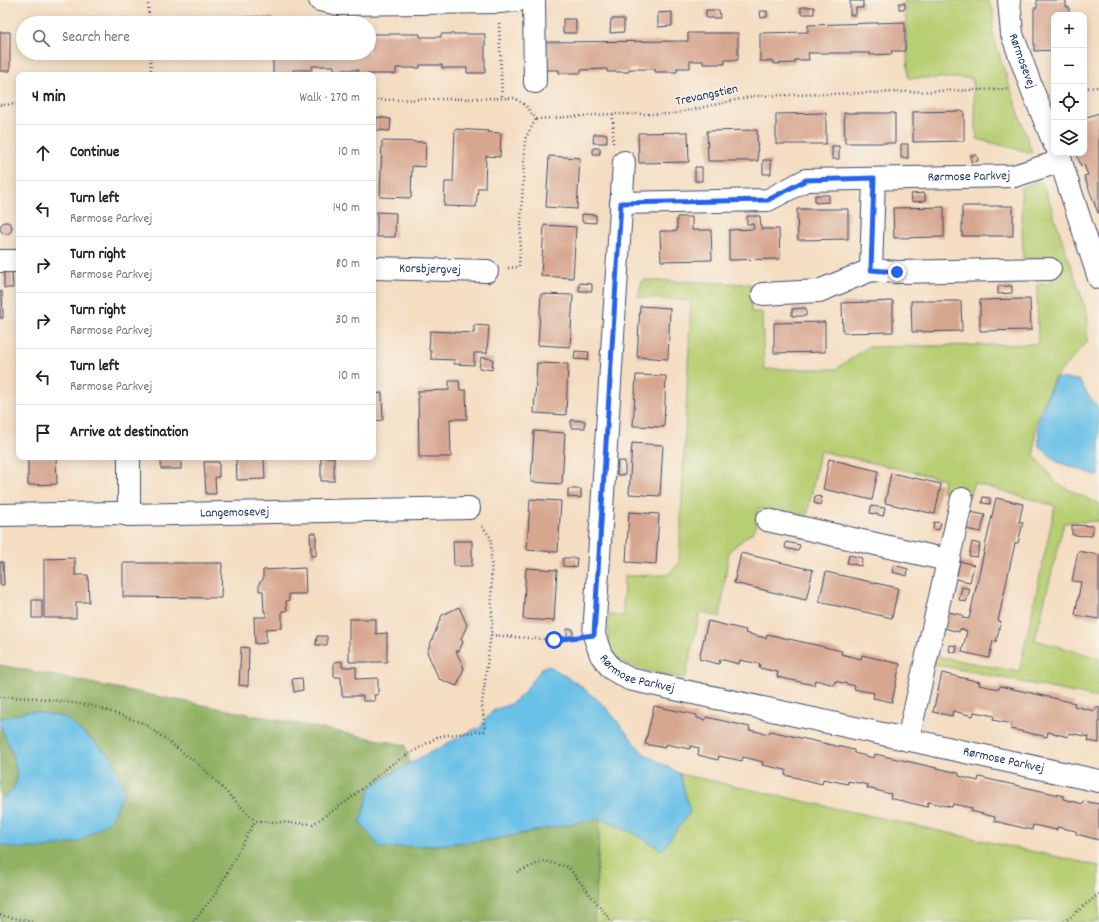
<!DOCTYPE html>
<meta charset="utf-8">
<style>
body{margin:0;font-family:Dekko,sans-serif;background:#f6f6f6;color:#222}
.controls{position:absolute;right:12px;top:12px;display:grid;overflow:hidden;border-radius:8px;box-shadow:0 2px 10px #0003}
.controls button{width:36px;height:36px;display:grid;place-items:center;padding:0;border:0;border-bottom:1px solid #e0e0e0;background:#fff;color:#222;font:20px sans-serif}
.stop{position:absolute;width:12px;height:12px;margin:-9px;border:3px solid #2563eb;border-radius:50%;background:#fff}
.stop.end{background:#2563eb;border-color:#fff;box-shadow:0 1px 4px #0008}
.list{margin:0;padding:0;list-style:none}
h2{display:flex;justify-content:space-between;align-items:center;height:52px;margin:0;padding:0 16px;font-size:17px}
h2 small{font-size:13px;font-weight:400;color:#767676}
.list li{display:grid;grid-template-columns:26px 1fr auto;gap:12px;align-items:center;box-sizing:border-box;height:56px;padding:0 16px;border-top:1px solid #e0e0e0}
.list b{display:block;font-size:15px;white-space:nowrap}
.list p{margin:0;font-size:13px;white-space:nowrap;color:#767676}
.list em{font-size:13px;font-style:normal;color:#767676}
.icon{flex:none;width:22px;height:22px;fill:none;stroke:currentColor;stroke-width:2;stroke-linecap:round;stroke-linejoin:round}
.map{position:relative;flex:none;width:1099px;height:922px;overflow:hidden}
.search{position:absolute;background:#fff;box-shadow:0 2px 10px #0003;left:16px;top:16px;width:360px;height:44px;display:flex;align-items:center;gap:10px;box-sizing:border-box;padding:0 14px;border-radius:22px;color:#767676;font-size:15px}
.panel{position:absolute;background:#fff;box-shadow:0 2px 10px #0003;left:16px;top:72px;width:360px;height:388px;border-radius:8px}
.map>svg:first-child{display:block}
.green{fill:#b7ce72;stroke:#697e68}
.forest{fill:#91b164;stroke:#567061}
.water{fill:#6ac1e7;stroke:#4278a2}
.building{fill:#d7a68f}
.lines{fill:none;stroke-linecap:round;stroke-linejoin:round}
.minor-casing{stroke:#3c496d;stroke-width:24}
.path{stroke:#3c496d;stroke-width:2.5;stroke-dasharray:1 3;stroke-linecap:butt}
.minor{stroke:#fff;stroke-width:22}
.route{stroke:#2563eb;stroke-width:5}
.labels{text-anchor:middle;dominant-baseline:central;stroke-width:3;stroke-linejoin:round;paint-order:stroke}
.street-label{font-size:13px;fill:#1b2f5e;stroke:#f7f3e8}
</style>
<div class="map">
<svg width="1099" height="922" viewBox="0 0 1099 922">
<rect width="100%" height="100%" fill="#f7f3e8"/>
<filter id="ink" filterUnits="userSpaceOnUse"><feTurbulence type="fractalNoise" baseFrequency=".025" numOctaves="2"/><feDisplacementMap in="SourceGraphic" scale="8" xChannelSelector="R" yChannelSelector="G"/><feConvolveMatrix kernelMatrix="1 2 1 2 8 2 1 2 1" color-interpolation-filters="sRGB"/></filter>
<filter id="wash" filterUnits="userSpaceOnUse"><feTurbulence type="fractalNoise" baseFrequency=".012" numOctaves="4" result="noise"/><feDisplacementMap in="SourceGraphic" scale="16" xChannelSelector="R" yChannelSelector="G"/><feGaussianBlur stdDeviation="0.9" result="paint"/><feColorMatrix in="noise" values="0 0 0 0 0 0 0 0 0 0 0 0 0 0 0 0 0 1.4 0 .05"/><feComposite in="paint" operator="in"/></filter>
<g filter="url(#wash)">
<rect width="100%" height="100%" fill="#f4ddc1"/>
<path class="green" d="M905,0H987L993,10V36L1032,153L977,139L972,78H908Z
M1040,181L1044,186L1088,316L1087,342L1054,379L1036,419L1034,455L1057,484L1099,504V521L1064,523L1035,640L1099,658V698L934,664L936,656L1019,672L1055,506L974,483L969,497L942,491L944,479L820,451L807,516L758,508L755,530L729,551L720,617L700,612L685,678C668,675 618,669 610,650C608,645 609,623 608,615L623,616L624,576L667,575L679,564L691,301L638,297L642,280L751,284V312H762L764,369H836L868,347L1038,344L1037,285L1052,283L1049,257L1023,259L1021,187Z
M680,774L1099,866V922H594L600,818L631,832L690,812Z"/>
<path class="forest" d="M0,665L405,745L410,763L371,787L423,846L490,840L600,818L594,922H0V844L13,848L29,711L0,719Z
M0,724L13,755L17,775L14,789L0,800Z"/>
<path class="water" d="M1056,378L1079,380L1088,395L1099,409V476L1057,462L1039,446L1038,421L1049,392Z
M546,666L551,667L578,684L604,705L643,753L680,774L690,812L662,850L631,832L600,818L490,840L423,846L380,848L360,822L371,787L410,763L475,729L481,728L483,723L490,714L494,710L511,704L522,695L542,668Z
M29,711L64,717L112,757L125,791L110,820L79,842L46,848H13L0,844V800L14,789L17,775L13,755L0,724V719Z"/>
<g id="blocks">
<path class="building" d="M1037,0H1066V7H1069V15H1054V50L1034,51V8H1037Z
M850,1H863V8H856V15H850Z
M899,3H905V9H899Z
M801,7H814V14H801Z
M706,10H719L720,18H706Z
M760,11H767V17L761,18Z
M672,12V26L658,27V13Z
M234,17H273V23H168V20H234Z
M563,19H576V33H563Z
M611,19H624V32L610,33Z
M905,22V51H891L892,54L870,55V53H808L809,60H795V63L774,64V61H760V33L808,32V25Z
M0,32H10V71H0Z
M688,33H738V60H725V64H703V61H690V68H677V72H655V69H629V72H607V69L581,70V73H559V70H545L544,42L688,41Z
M369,34H420V37H441V34H485V73H467V68H442V65H420V68H396V74H358V70H334V66H312V70H293V75H273V56H254V53H369Z
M168,53H188V58H168Z
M964,111V141L913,142V112Z
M826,113V144H776V114Z
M844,113H895V143H845Z
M1099,113V213H1098L1084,176L1088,175L1084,165L1081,166L1076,153H1084V118Z
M377,117L391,119L390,131L376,130Z
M455,129L488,131L487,132L501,133L500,157L486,156L485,188H478L476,207L444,206L445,182H453Z
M757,130L758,161H708L707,131Z
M688,132L689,162L639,163L638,133Z
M594,134H607V143H593Z
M382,141L426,142L425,167L412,166L411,198L380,197Z
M901,144H908V158H901Z
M832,146H839V159H832Z
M593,148H600V154H593Z
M971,155H977L978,161L971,162Z
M549,156L580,158L577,209L546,207Z
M763,160H771V174H763Z
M695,167H702V181H695Z
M925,193V201L912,202L911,194Z
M815,195H829V202L815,203Z
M962,206H1013V236H962Z
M944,207V237L894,238L893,208Z
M797,209H848V239L798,240Z
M377,212L396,213L395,237H377Z
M582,214L596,215V223L582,222Z
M747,216H760L761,229H779L780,259L729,260V230L754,229L753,224H747Z
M677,217H692V230H711L712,260L661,261L660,231H677Z
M0 228a6 6 0 1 1 12 0a6 6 0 1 1-12 0Z
M544,225L576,227L573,278L541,276Z
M4,272H12L13,288H4Z
M579,283L592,284V291H579Z
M998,286H1012V293L998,294Z
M2,291L3,318H0V292Z
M541,294L573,295L570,347L538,345Z
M1030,299L1031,330L980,331V300Z
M893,301V332L843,333L842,303Z
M911,301H961L962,331L912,332Z
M640,306L670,308L668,359L637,357Z
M806,308V316H792V309Z
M825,322V352L774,353V323Z
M474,325L489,326L487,353H474V365L454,364L455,360L431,359V351H429L430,331L474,333Z
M575,351L589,352L588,360L574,359Z
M481,357L493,359L492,370L479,368Z
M537,363L568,364L566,415L534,413Z
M636,375L666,376L664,427L633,426Z
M449,381H459L460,390H466L467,419H450L451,457H419L418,391L449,390Z
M382,393L383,420L373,421V394Z
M571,420L585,421V428H571Z
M534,431L565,433L562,484L531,482Z
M632,443L663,445L660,496L629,494Z
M28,457H56L57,484L28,485Z
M161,457H181V469H161Z
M236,457H264L265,479L237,480Z
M321,457H334V481H321Z
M829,459L878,471L872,500L823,489Z
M618,461H625V475H617Z
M204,462H219V477H215L216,494H206Z
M891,473L941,484L935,514L885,503Z
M568,489H581V498L568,497Z
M815,496L822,497L820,505L814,503Z
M983,497L990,498V504L982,503Z
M996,498L1023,504L1019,522H1023L1018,543H1015L998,621H1001L996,642L993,641L989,658L962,652L967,631L960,629L959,632L944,628L948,612L963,615L962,618L969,619Z
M530,499L561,501L558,552L527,550Z
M871,506L885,508L883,516L870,513Z
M629,512L659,514L656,564L626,562Z
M970,512L985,515L981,532L966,529Z
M934,522L941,523L939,530L933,529Z
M1072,525L1093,526L1092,536L1072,535Z
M310,533H316V556H311Z
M453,541H472V566H454Z
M786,542L800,545L798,551L785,548Z
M972,542L980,544L977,557L969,556Z
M1078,551L1099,555V619L1075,615L1081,582L1072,581Z
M741,553L813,570L806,600L734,583Z
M849,555L862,558L861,566L847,563Z
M75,558V575H88L89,602H76V618H44V559Z
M563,558H577L576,567L563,566Z
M960,561L974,565L970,582L956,579Z
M0,562H3L4,585H0Z
M123,563H222L221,598L123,597Z
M894,565L908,569L907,576L892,572Z
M305,568L306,594H289V600L286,601L287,611H282V628L266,629V643L255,644L254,617H266V612H264L263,591H259V583L263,580V570Z
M526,568L557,570L554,621L523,619Z
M826,572L898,588L892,618L819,602Z
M962,587L970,589L966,602L959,600Z
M32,600H42V618H32Z
M459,607L467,625L461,639L463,642L459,651H456L464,668L457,686L439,679L427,652L442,615Z
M349,619H376V634L387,633V662H349Z
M708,621L746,630L745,633L766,638L767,634L842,651L841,654L861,659L862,655L900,664L892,702L873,698L874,693L854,689L855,686L835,681L834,685L815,680L814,685L777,677L778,672L759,668L760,664L740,660L739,664L720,659L719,664L699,659Z
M567,629H573V637H567Z
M317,636H327V645H316Z
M950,645L957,646L956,653L949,651Z
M241,647L249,648L248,686L239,685Z
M342,661V667H356V679L378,678V695H374L375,701H363V696H342L341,677H334V662Z
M942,673L980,682L979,685L999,689L1000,686L1075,703L1074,706L1095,711L1096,707L1099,708V743L1088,741L1089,737L1069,733L1068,737L1048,732L1047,737L1011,729L1012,724L993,720L994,716L974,712L973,716L953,711L952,716L933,712Z
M302,678L303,690L294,692L292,679Z
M654,706L697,715V718L706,720V717L750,727L749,730L769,734L770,731L854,750V753L874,758L875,754L959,773V776L978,781L979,777L1064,796L1063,799L1083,804V801L1099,804V840L1076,834V831L1057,827V830L1033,825L1032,830L994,821L995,817L971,811L972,808L953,804L952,807L928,802L927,807L890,798L891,794L867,788L868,785L848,781V784L823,779L822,784L785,775L786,770L762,765L763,762L743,757L742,761L719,756L718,760L698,755L699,748L690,746V749L665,744V748L645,744Z"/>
</g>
</g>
<g filter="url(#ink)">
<use href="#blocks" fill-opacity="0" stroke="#3c496d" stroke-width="1"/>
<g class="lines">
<g class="minor-casing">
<g id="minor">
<path d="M320,0L338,4L499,2L518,0"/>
<path d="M534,0L535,82"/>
<path id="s1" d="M1009,0L1012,34L1032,89L1054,143"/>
<path d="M1058,153L1099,278"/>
<path id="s2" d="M624,162L594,635L601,655L612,669L629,679L1099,781"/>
<path id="s3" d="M621,203L768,200L806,180L1014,176L1061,161"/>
<path d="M0,261H19"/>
<path id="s4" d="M373,268L487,271"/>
<path d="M871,270L874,179"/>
<path d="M763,294L819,291L871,270L897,272L1050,269"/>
<path id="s5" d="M0,515L119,513L129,515L469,508"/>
<path d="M129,515V457"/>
<path d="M767,520L948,560"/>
<path d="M908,740L962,499"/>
</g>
</g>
<path class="path" d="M148,0L149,23
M499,23L502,98
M150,53L151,75
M1084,88L1099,87
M373,100L515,98L526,106L536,119
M0,105L19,104
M613,114V143
M536,119L613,114H673L754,96L1010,89
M508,268L519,267L525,139L536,119
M491,635L554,640L574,637
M0,697L38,698L94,706L145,724L201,766L255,821
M517,872L544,861L568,867L612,922
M0,915L32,922
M193,922L216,893L255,821L313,824L347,801L392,764L439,736L484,731L485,729L482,704L492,626L491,538L481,525
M1064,922L1099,894"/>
<use href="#minor" class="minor"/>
</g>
</g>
<g class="lines" filter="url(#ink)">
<path class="route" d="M554,640L594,635L621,203L768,200L806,180L874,178L871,270L897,272"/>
</g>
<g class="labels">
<g class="street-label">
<text stroke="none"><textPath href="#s1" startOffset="63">Rørmosevej</textPath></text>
<text transform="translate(707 96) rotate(-12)">Trevangstien</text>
<text stroke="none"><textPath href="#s3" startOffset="353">Rørmose Parkvej</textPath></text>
<text stroke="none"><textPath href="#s4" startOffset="57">Korsbjergvej</textPath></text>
<text stroke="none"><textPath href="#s5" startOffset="235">Langemosevej</textPath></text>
<text stroke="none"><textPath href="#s2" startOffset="538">Rørmose Parkvej</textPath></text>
<text stroke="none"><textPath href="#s2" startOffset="916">Rørmose Parkvej</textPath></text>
</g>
</g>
</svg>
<div class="controls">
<button>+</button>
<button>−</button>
<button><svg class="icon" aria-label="locate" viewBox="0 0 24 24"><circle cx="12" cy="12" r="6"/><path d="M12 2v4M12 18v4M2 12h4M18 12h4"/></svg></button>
<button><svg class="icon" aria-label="layers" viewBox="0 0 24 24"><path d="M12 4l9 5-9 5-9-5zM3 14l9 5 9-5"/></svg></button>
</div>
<div class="stop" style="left:554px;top:640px"></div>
<div class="stop end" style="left:897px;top:272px"></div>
<div class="search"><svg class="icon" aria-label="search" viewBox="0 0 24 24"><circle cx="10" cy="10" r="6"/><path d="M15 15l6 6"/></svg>Search here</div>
<section class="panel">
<h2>4 min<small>Walk · 270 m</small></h2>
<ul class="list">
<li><svg class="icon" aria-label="ahead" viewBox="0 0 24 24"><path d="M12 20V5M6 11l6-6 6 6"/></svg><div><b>Continue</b></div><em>10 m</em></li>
<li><svg class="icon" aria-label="left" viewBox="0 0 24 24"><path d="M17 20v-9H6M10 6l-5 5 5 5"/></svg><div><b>Turn left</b><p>Rørmose Parkvej</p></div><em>140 m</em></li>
<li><svg class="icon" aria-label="right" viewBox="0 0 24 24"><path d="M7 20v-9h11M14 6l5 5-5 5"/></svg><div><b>Turn right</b><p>Rørmose Parkvej</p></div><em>80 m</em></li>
<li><svg class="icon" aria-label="right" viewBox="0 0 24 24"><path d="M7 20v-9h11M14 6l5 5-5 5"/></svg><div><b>Turn right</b><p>Rørmose Parkvej</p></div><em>30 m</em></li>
<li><svg class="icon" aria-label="left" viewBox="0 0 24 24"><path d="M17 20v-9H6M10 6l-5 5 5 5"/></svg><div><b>Turn left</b><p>Rørmose Parkvej</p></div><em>10 m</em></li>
<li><svg class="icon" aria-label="arrive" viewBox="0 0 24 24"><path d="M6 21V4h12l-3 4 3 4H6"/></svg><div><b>Arrive at destination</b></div></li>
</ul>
</section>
</div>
